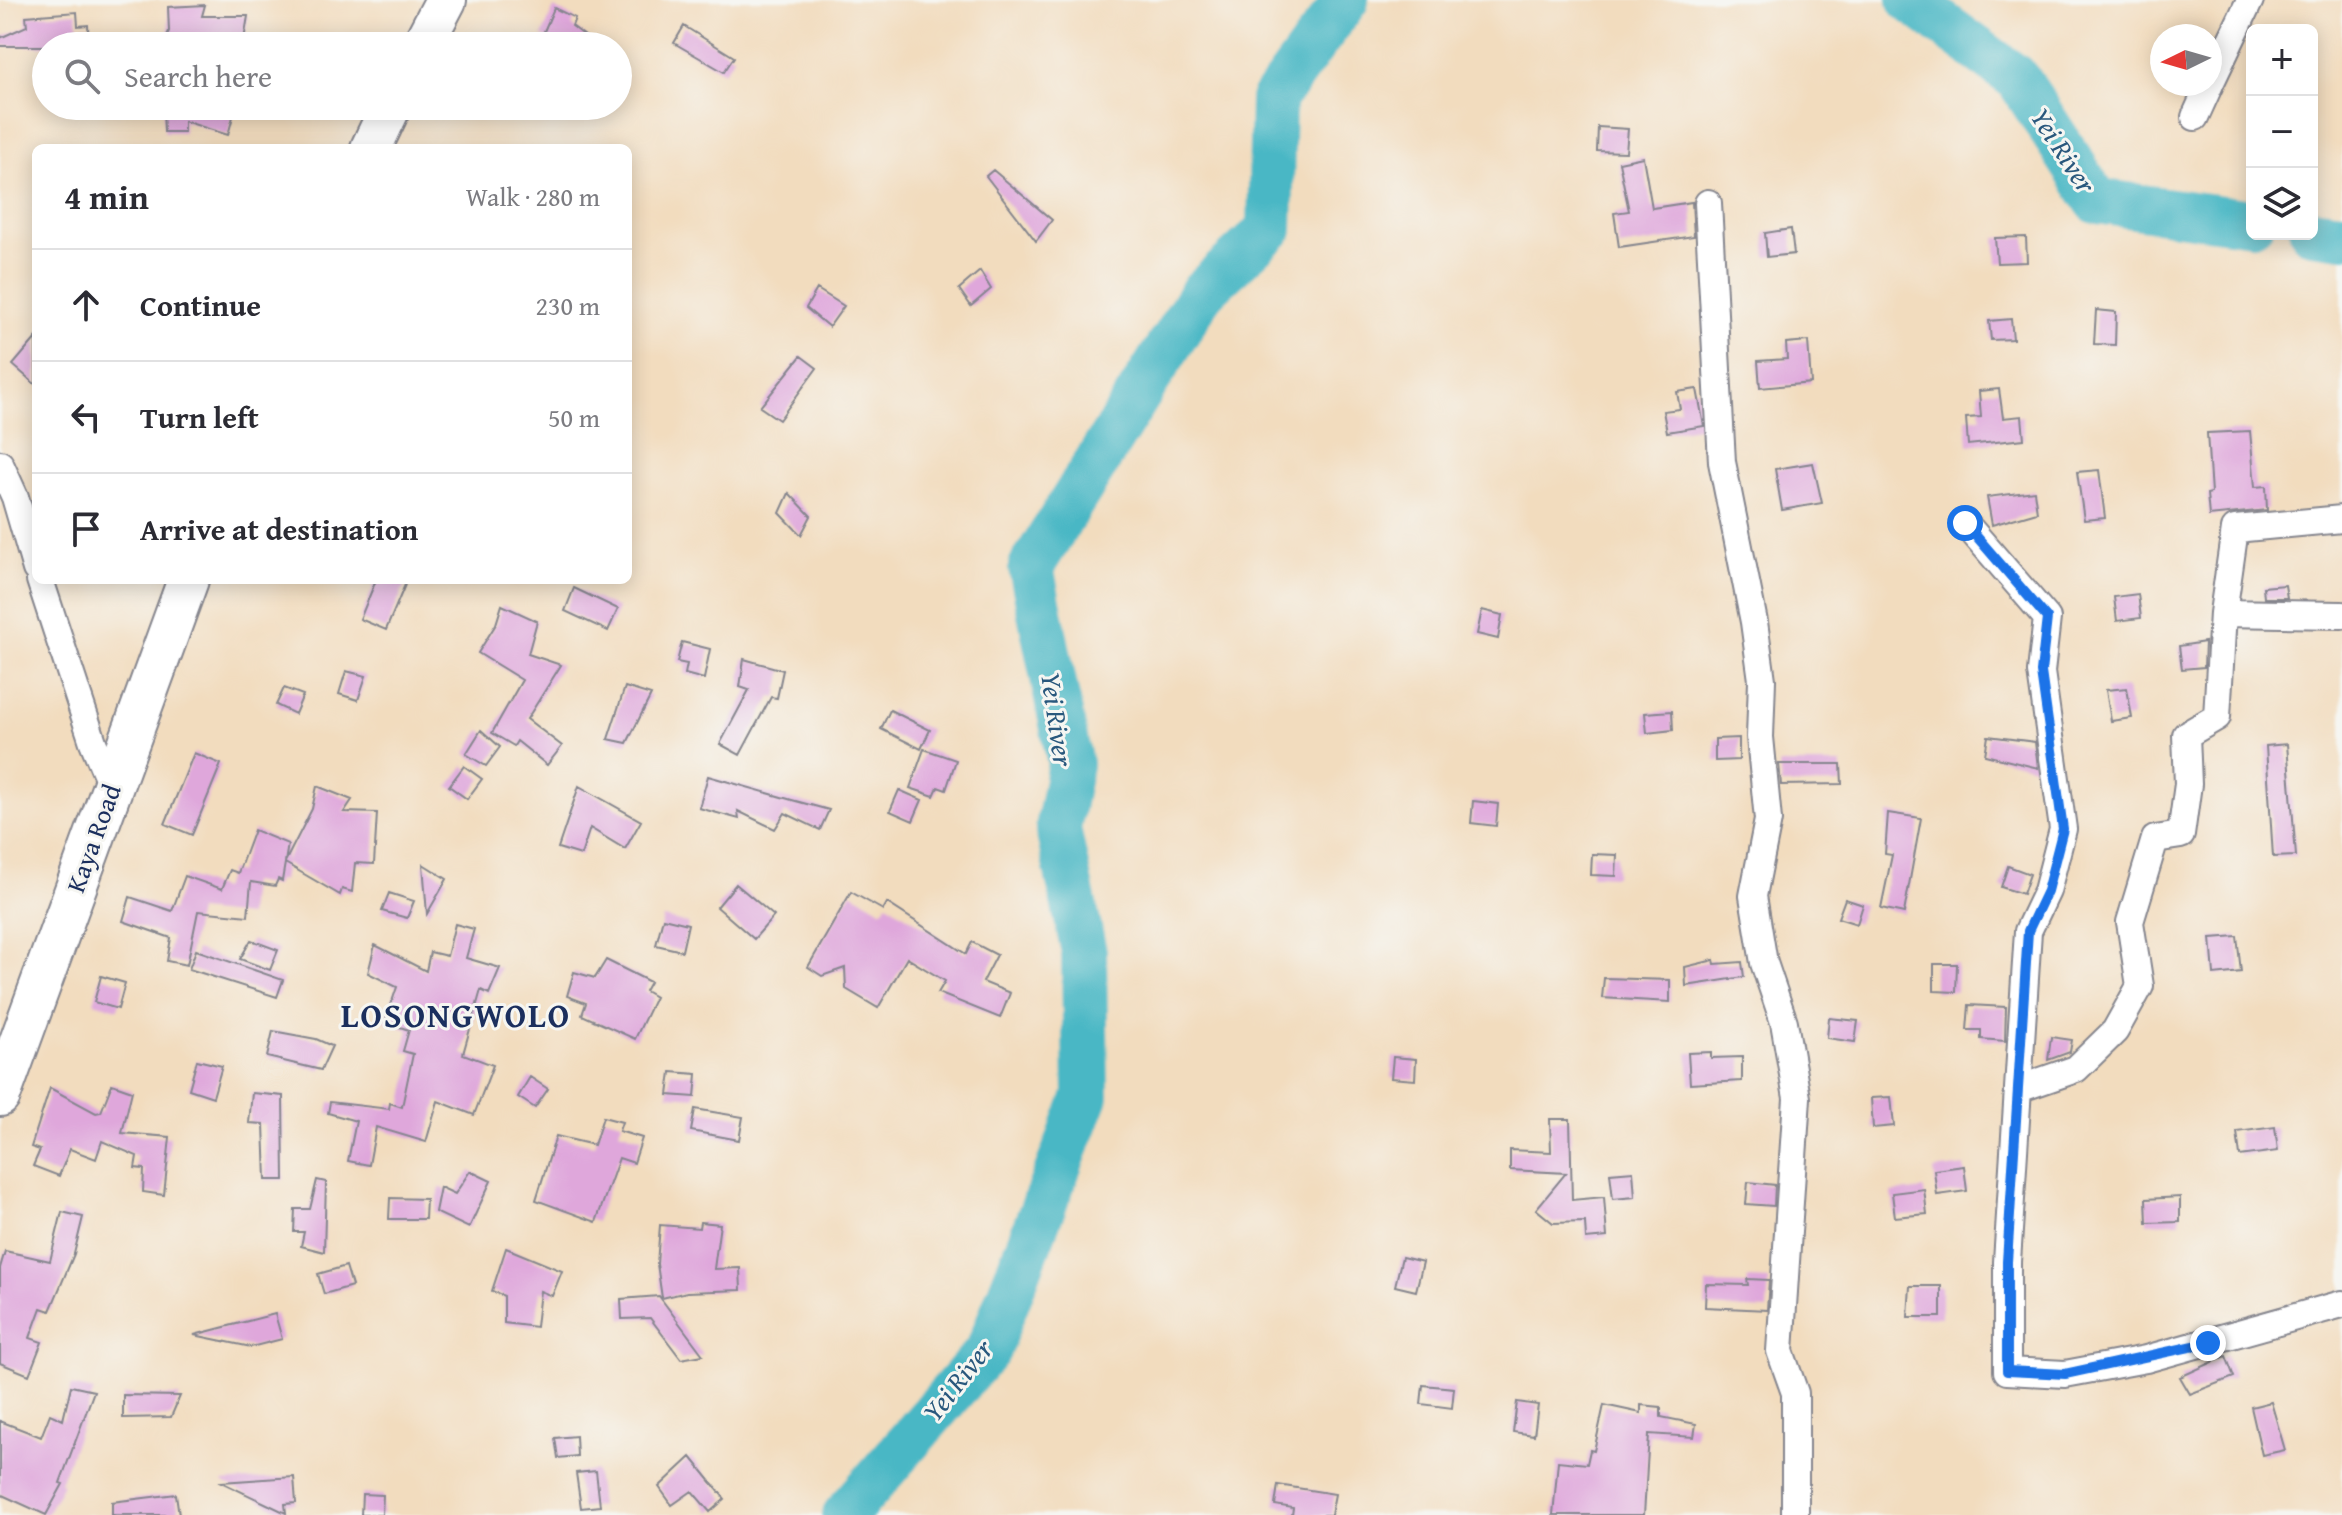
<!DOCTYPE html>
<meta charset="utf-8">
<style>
body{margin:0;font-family:"Gentium Book Plus",serif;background:#f2f2f3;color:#2b2b33}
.controls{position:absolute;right:24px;top:24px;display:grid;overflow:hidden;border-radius:12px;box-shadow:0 4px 20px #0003}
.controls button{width:72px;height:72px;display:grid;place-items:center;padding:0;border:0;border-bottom:2px solid #e1e1e2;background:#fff;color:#2b2b33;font:40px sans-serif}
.compass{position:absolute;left:2150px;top:24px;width:72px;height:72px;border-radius:50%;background:#fff;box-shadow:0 4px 20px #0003;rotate:265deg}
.stop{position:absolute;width:24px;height:24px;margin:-18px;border:6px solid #1a73e8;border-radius:50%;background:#fff}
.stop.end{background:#1a73e8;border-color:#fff;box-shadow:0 2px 8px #0008}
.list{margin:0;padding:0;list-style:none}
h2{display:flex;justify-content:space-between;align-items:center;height:104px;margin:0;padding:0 32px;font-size:34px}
h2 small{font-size:26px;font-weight:400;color:#7c7c81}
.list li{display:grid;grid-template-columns:52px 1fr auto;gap:24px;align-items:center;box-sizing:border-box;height:112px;padding:0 32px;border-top:2px solid #e1e1e2}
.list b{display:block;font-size:30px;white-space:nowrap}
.list em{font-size:26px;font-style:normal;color:#7c7c81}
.icon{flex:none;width:44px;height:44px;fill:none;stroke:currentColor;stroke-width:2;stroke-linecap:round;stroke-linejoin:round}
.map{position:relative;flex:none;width:2342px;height:1515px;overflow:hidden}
.search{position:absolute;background:#fff;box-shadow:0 4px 20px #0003;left:32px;top:32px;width:600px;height:88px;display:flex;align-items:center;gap:20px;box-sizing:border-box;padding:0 28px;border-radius:44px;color:#7c7c81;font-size:30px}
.panel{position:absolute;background:#fff;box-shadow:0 4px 20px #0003;left:32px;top:144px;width:600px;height:440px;border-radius:12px}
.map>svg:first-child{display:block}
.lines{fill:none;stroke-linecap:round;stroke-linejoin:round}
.river{stroke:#4ab7c5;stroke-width:46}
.building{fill:#dfa7db}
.minor-casing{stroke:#86868e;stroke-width:30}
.primary-casing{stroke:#86868e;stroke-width:44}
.minor{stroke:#fff;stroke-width:26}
.primary{stroke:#fff;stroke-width:40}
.route{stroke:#1a73e8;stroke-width:10}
.labels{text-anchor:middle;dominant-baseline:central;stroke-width:6;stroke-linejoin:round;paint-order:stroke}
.street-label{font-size:26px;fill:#1b2f5e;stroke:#f6f6f2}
.water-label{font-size:28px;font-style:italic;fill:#29587d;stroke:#f6f6f2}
.district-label{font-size:34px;font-weight:bold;letter-spacing:2px;fill:#1b2f5e;stroke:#f6f6f2}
</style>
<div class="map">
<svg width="2342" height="1515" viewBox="0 0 2342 1515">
<rect width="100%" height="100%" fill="#f6f6f2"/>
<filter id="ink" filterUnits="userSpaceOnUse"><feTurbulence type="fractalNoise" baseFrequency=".0125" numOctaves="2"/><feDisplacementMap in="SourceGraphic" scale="16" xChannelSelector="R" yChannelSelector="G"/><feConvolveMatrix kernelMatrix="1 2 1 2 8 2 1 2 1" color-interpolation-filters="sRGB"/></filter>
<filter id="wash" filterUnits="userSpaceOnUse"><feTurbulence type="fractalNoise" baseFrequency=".006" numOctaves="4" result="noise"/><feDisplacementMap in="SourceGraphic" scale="32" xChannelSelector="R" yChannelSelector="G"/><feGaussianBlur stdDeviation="1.8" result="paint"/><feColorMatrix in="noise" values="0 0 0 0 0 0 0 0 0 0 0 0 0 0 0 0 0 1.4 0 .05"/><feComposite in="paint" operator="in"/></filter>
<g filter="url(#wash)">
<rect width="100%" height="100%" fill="#f2dcbe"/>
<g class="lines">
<path class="river" d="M1910,0L2018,79L2097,201L2252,222
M2312,231L2342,235
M845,1515L988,1350L1086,1096L1084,952L1058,829L1070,764L1031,567L1203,291L1270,229L1273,100L1346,0"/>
</g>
<g id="blocks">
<path class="building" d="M205,5L202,16H248L243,46H163L169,31L168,7Z
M554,8L575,18L572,26L598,46H565L542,36Z
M77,12L78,26L88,25L89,46H0V38L27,26L26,16Z
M684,26L734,57L724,72L674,43Z
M163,109H171L234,113L228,135L184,121V132H164Z
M1598,127L1628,129L1626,152L1597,151Z
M1643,157L1652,208L1692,202L1694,236L1619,247L1614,213L1629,211L1619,162Z
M993,170L1052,220L1036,241L986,176Z
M1791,229L1794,254L1767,257L1765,233Z
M2026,237L2027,262L1997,263L1995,238Z
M980,271L991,289L971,306L959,289Z
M817,289L844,306L829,327L806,308Z
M2096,310L2116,312L2115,345L2094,344Z
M2011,319L2013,339L1991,340L1989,321Z
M36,338V385L13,365Z
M1808,341L1811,383L1760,388L1758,361L1787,359L1786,343Z
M801,356L817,368L779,420L760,407Z
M1697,389L1704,426L1667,432L1663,411L1680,409L1677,392Z
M1999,389L2003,418L2022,416L2024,439L1968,445L1966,418L1981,417L1979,391Z
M2250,431L2255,487L2266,486L2267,510L2209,516L2207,494L2211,493L2207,433Z
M1813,463L1822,503L1782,510L1775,469Z
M2099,470L2105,518L2084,520L2077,472Z
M2034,491L2037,512L1992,525L1987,497Z
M789,493L811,516L801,535L780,513Z
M376,580H407L386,630L360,619Z
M2285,585L2287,598H2264L2263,587Z
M574,588L618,609L608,631L565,611Z
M2138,594L2141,618L2117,621L2114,597Z
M502,605L537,621L528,654L561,665L527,719L562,746L547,765L517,741L514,746L492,733L522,680L478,653L496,624Z
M1482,610L1502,615L1498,639L1477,634Z
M682,642L710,649L704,679L685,674L687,664L677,662Z
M2205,642L2204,667L2182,669L2179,646Z
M744,659L783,670L777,698L771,697L740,755L720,744L749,690L740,687Z
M346,671L366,676L358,700L339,694Z
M625,687L651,695L627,743L608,739Z
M284,688L303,695L295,714L276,705Z
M2127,688L2132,718L2111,721L2106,690Z
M890,710L930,730L921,749L881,729Z
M1672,711L1673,730L1647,733L1645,713Z
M481,730L500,747L486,766L466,754Z
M1988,736L2035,742L2038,768L1985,755Z
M1739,738V760L1715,761V739Z
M2287,744L2296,856L2273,857L2266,746Z
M924,749L956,760L946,790L938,787L934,796L910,788Z
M194,753L221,764L192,835L165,824Z
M1779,764H1841L1842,784L1781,785Z
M464,766L482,779L467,799L449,786Z
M708,776L792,800L829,810L820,830L785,813L775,829L738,811L739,819L699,808Z
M317,786L352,800L344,812L377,813L374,864L355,863L352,892L342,889L340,895L285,863L282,881L278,879L275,886L251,882L248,916L198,911L187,965L167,961L171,938L123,921L130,897L172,911L185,876L222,889L230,870L238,873L254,830L288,844L285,862L312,809Z
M579,786L641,821L625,849L590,828L581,855L558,848Z
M899,790L922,800L913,821L890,811Z
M1473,801L1498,804L1496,826L1471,823Z
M1888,813L1921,818L1904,913L1881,908L1892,855L1885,854Z
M1592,854L1617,855L1616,876L1591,875Z
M423,864L447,879L427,914Z
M2008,866L2030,874L2023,894L2001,887Z
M736,884L774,916L754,939L717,907Z
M851,892L883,910L887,903L966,954L972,942L997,955L983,982L1010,993L1000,1018L938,993L945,981L907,958L878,1008L846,989L845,968L822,976L808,967Z
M389,893L414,901L407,918L382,911Z
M1845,899L1863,905L1857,924L1838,918Z
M663,918L688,924L682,951L656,945Z
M455,924L474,929L466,958L500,968L489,994L481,990L463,1054L493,1065L474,1115L438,1101L426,1142L376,1127L369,1165L348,1161L356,1121L328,1113L330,1102L389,1109L390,1103L402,1107L413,1054L403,1051L409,1030L385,1022L397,987L368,973L375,945L426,971L430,952L447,956Z
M2237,936L2241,972L2214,975L2211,938Z
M251,940L278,950L270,970L240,959Z
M196,950L283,980L277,997L189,969Z
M606,960L650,982L645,991L655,997L635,1039L582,1015L586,1003L567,996L574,972L595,978Z
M1714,960L1715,964L1742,962L1744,977L1686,986L1685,967Z
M1934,964H1957L1956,992L1934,991Z
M101,976L125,983L118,1009L94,1002Z
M1604,978L1670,980V1002L1602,998Z
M1969,1005L2006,1007L2005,1041L1981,1039V1030H1967Z
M1829,1018L1858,1021L1855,1042L1827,1038Z
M273,1031L316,1039L332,1046L321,1070L267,1057Z
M2051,1037L2072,1040L2070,1052L2048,1060Z
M1711,1052V1058L1742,1057V1081L1690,1084L1688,1053Z
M1393,1057L1416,1059L1415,1080L1391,1078Z
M197,1060L222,1066L213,1097L189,1089Z
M671,1072L697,1074L695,1097L668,1095Z
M530,1077L548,1089L535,1108L518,1097Z
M112,1084L132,1091L122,1133L170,1137L164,1195L143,1192L144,1169L135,1168L137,1156L102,1141L96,1159L70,1149L59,1176L33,1166L40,1150L31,1147L50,1088L96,1113L101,1112Z
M252,1093L283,1096L284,1180H266L264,1124L249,1123Z
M1891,1097L1894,1126L1873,1128L1871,1098Z
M695,1109L743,1117L739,1140L691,1131Z
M603,1117L622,1122L619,1131L642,1138L634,1163L619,1158L596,1222L536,1200L556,1136L594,1145Z
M1550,1119H1570L1572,1200L1604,1197L1607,1237L1586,1239L1585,1222L1553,1223L1536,1209L1566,1173L1510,1170V1150L1551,1152Z
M2275,1127L2278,1151L2240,1156L2237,1132Z
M1964,1166L1967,1191L1937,1195L1934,1170Z
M470,1171L491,1181L469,1228L435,1212L440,1187L455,1194Z
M1633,1171L1635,1197L1613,1199L1610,1173Z
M317,1180L326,1182L324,1252L301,1246L304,1232H294L295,1209H310Z
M1748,1182L1775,1185L1774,1206L1746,1204Z
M1924,1189L1927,1214L1895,1217L1892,1193Z
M2180,1197V1222L2147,1223L2146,1199Z
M390,1198L426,1199L425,1219H389Z
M62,1212L83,1217L74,1254L50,1311L41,1308L30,1338L42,1342L29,1375L0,1363V1268L5,1251L50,1261Z
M700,1222L720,1224L714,1269L740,1268L741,1290L687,1292L662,1298L657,1264L660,1225L699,1228Z
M506,1248L562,1271L552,1296L540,1291L536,1327L504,1323V1296L492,1291Z
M1402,1257L1423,1262L1416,1291L1395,1286Z
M346,1266L352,1286L324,1294L318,1274Z
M1747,1279L1769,1280L1767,1310L1705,1307L1706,1284L1748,1285Z
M1910,1286H1941V1317H1908Z
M659,1296L703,1355L681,1359L650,1318L622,1319L621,1299Z
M275,1314L282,1339L251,1347L194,1335Z
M2226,1356L2234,1377L2190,1394L2180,1377Z
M1423,1385L1454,1388L1452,1408L1421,1404Z
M71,1386L94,1391L60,1483L63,1484L46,1515L0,1494V1421L41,1437L50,1414L63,1420Z
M123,1395L180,1396L171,1417L123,1418Z
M1517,1402L1538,1405L1534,1435L1513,1432Z
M2271,1402L2285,1450L2262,1455L2251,1407Z
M1604,1405L1641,1413V1405L1661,1407V1417L1696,1424L1694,1437L1649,1434L1644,1515H1553L1558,1461L1587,1464L1590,1450L1594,1451Z
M576,1436L577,1456L558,1458L555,1438Z
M691,1457L725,1499L710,1512L692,1491L672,1505L659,1487Z
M596,1471L600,1506L581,1508L576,1473Z
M294,1477L296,1503L285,1504L286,1513L221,1482Z
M1278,1485L1335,1494L1331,1515H1292L1293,1508L1275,1505Z
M176,1494L179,1515H112V1502Z
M362,1494L383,1495L382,1515H361Z"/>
</g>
</g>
<g filter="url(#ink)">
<use href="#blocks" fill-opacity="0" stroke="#86868e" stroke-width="2"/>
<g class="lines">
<g class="minor-casing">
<path id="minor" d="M2210,84L2250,0
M2195,117L2210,84
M1708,203L1722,462L1754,622L1762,680L1760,737L1768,820L1753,896L1764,963L1784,1022L1797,1098L1780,1351L1795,1393V1515
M0,464L15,497L36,569
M1965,523L2047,618L2041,672L2063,829L2047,891L2028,931L2007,1262V1371L2065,1374L2146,1359L2342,1304
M40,580L93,742L112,787
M2223,613L2342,615
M2018,1089L2076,1069L2115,1031L2140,986L2130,922L2155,839L2181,835L2188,784L2186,735L2217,717L2223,613L2235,529L2342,519"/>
</g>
<g class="primary-casing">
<path id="primary" d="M422,46L446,0
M371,148L391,106
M0,1096L188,580"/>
</g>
<use href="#minor" class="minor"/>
<use href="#primary" class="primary"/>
</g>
</g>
<g class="lines" filter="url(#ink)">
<path class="route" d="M1965,523L2047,618L2041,672L2063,829L2047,891L2028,931L2007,1262V1371L2065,1374L2208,1343"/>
</g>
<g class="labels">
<g class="street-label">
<text transform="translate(93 838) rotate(-70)">Kaya Road</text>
</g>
<g class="water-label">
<text transform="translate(2064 150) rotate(57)">Yei River</text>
<text transform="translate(1058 719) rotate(82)">Yei River</text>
<text transform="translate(957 1380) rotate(-52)">Yei River</text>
</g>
<g class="district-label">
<text x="456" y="1014">LOSONGWOLO</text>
</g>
</g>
</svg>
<div class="controls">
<button>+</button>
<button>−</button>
<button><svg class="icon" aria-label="layers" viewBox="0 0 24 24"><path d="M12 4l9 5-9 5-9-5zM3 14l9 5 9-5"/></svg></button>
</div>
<svg class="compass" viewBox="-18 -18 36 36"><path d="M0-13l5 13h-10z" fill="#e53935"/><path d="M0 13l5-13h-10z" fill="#7c7c81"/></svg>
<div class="stop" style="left:1965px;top:523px"></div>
<div class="stop end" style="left:2208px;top:1343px"></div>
<div class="search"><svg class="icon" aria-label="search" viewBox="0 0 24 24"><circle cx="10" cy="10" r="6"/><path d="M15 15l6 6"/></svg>Search here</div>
<section class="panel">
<h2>4 min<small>Walk · 280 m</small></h2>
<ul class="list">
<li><svg class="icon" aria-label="ahead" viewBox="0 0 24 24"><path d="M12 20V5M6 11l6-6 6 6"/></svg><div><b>Continue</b></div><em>230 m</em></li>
<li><svg class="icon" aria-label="left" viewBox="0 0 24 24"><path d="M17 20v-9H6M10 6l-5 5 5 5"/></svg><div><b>Turn left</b></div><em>50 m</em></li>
<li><svg class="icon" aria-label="arrive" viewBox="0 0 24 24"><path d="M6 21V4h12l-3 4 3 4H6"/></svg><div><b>Arrive at destination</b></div></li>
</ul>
</section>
</div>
